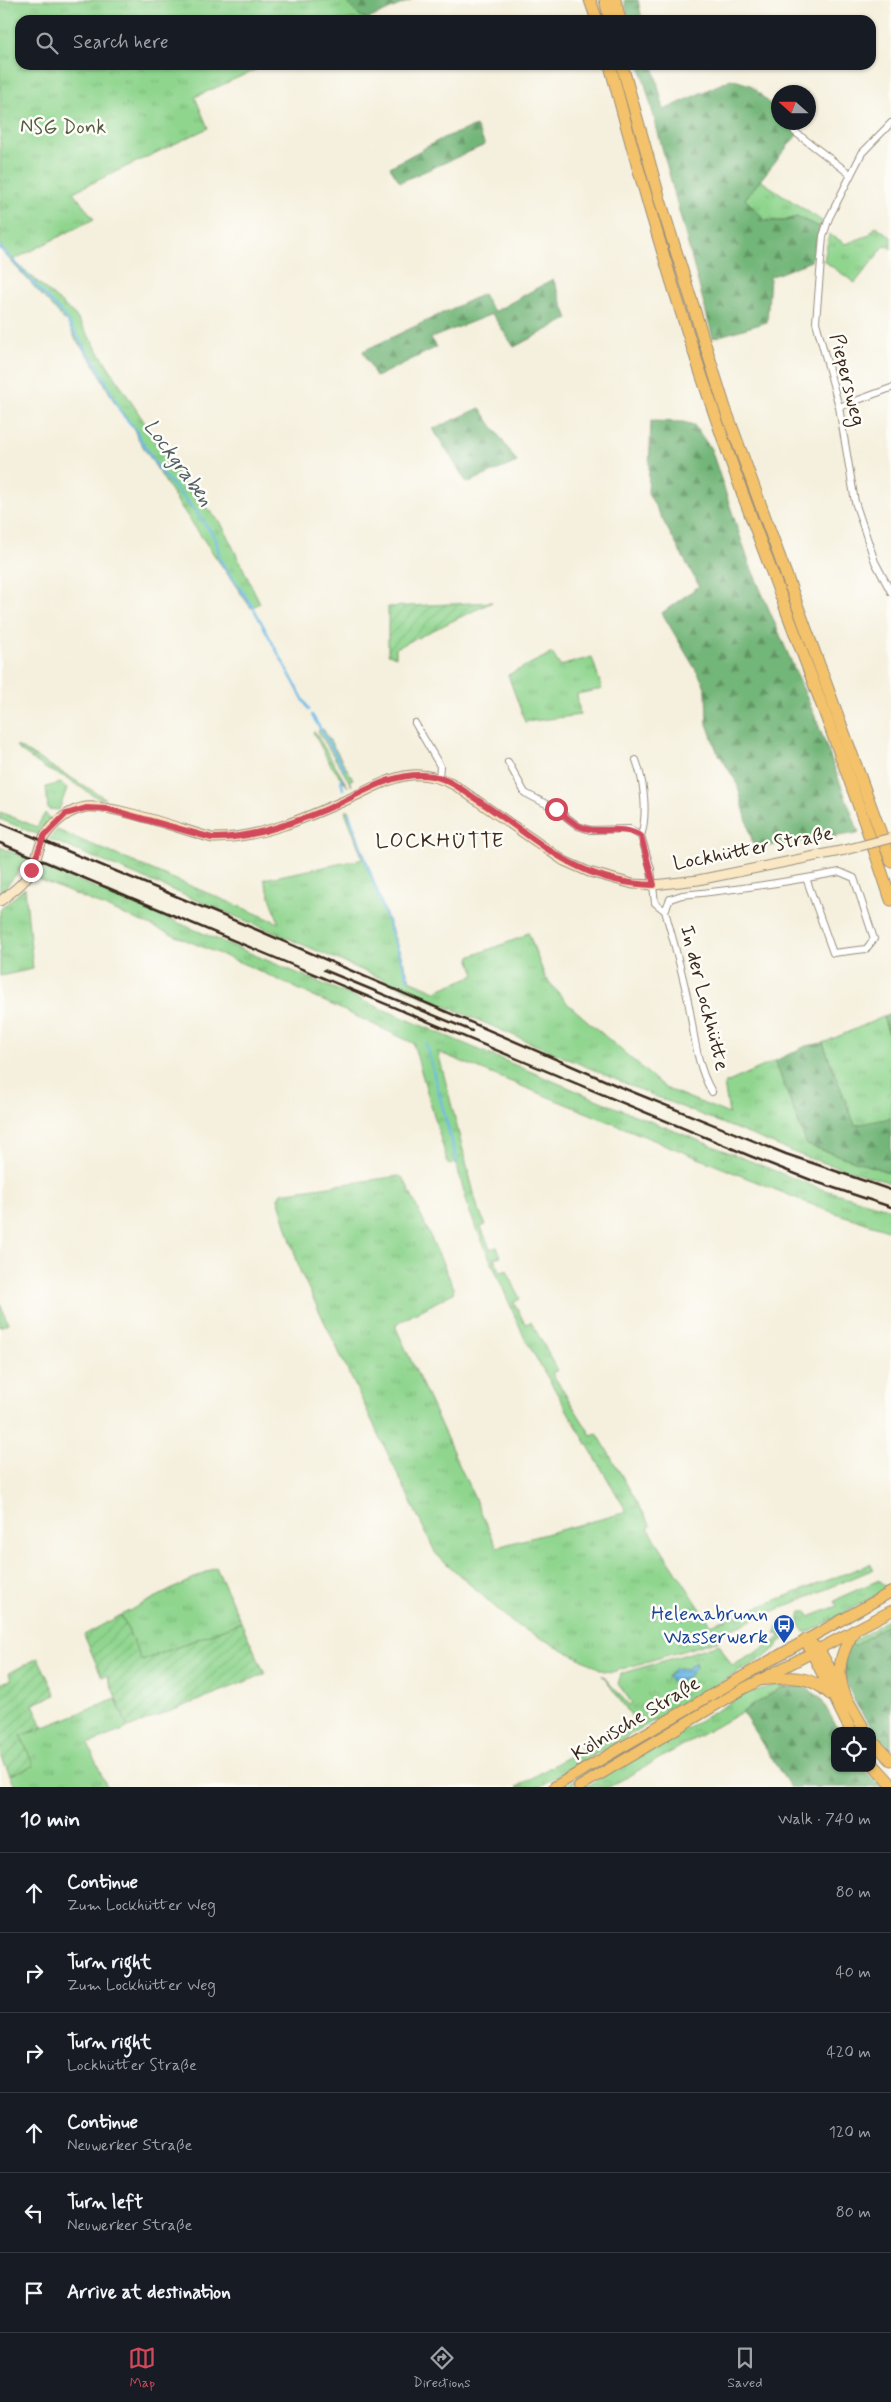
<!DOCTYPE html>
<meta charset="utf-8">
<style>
body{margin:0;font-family:Mynerve,sans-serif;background:#242831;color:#f1f3f6}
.controls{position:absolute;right:15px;bottom:15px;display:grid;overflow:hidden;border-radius:10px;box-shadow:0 1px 4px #0004}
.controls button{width:45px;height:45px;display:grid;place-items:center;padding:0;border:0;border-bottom:1px solid #363941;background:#171b24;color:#f1f3f6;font:25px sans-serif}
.compass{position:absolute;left:771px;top:85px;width:45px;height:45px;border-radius:50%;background:#171b24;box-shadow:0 1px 4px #0004;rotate:291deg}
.stop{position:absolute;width:15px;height:15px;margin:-11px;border:4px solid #d1495b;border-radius:50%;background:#fff}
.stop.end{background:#d1495b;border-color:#fff;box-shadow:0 1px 5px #0008}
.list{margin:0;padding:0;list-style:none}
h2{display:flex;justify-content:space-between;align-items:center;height:65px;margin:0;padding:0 20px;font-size:21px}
h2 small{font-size:16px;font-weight:400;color:#9ea1a6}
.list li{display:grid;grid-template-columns:32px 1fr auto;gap:15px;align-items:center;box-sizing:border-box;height:80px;padding:0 20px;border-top:1px solid #363941}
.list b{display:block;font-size:19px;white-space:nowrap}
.list p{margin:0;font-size:16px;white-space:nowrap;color:#9ea1a6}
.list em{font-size:16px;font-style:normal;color:#9ea1a6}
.icon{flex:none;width:28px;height:28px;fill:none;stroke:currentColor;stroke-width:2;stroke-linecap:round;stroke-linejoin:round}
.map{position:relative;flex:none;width:891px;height:1787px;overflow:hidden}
.search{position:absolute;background:#171b24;box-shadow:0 1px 4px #0004;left:15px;right:15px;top:15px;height:55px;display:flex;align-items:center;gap:12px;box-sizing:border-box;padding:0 18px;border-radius:15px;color:#9ea1a6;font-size:19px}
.sheet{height:545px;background:#171b24}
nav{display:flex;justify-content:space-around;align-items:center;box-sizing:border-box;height:70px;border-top:1px solid #363941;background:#171b24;font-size:14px;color:#9ea1a6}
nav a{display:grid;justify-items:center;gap:2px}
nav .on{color:#d1495b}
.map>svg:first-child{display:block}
.grass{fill:url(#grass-tufts);stroke:#658056}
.forest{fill:url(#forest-firs);stroke:#57704c}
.garden{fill:url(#garden-furrows);stroke:#658056}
.water{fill:url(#water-rules);stroke:#567284}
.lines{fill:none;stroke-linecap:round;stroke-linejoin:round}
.stream{stroke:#70bbe9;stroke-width:2.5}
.street-casing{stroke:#988d7e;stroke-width:8}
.secondary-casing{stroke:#988d7e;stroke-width:11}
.primary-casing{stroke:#988d7e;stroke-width:12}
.highway-casing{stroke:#988d7e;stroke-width:13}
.street{stroke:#fff;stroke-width:6}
.secondary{stroke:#fae7c3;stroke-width:9}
.primary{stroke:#f3c26a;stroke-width:10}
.highway{stroke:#f3c26a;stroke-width:11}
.rail{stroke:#3b2a1e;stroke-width:2.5}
.secondary-bridge-casing{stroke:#988d7e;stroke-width:11;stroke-linecap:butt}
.secondary-bridge{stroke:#fae7c3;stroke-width:9}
.route{stroke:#d1495b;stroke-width:6}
.labels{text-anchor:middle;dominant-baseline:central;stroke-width:5;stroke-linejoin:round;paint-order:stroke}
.park-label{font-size:20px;fill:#545d40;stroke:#fdfcf7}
.street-label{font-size:20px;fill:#3b2a1e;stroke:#fdfcf7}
.transit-label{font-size:20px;fill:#164399;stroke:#fdfcf7;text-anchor:end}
.water-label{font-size:21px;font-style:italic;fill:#4e5d65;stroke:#fdfcf7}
.neighbourhood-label{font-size:21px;letter-spacing:1px;fill:#3b2a1e;stroke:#fdfcf7}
</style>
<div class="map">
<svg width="891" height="1787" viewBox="0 0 891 1787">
<defs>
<pattern id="grass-tufts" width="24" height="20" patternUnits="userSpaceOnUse" patternTransform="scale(1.25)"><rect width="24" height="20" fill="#8fd58e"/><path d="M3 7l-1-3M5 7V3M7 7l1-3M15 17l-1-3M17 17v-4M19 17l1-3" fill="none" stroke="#7cb77a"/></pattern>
<pattern id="forest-firs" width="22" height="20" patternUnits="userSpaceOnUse" patternTransform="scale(1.25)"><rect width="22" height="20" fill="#73b679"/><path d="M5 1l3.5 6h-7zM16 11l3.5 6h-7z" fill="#609463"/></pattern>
<pattern id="garden-furrows" width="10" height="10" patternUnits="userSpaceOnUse" patternTransform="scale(1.25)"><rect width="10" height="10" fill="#8fd58e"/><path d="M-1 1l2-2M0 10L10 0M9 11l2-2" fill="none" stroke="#7cb77a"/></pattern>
<pattern id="water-rules" width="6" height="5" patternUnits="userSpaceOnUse" patternTransform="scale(1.25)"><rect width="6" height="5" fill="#70bbe9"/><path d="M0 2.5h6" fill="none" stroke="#5d98bc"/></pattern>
</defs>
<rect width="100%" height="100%" fill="#fdfcf7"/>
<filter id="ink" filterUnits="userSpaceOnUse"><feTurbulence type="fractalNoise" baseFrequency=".02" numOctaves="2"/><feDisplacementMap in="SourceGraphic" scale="10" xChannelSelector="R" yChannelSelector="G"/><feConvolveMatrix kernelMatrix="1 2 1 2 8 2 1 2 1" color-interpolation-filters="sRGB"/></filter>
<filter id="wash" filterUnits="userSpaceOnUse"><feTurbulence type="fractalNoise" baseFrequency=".0096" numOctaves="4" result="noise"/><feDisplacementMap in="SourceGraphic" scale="20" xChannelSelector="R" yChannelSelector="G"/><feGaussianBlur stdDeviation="1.12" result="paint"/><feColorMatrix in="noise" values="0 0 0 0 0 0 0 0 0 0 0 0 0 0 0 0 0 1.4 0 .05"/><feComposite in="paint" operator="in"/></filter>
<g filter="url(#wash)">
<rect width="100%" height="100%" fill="#f5f0dd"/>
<path class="grass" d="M0,0H397L362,20H20V65H266L195,97L208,128L73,192L94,219L13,260L75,315L185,485L221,523L260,603L251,608L181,507L137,437L133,426L116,405L93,362L76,340L68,324L0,249Z
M760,180L822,221L820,227L796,217L784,221H766L745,199Z
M876,226L891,237V249L885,245L855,283L824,261L829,234L846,244L869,235Z
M552,653L560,666L592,657L602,689L577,694L580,715L525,722L508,675Z
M323,729L353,779L349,781L352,786L318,731Z
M313,732H315L348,787L330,764Z
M16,746L19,747L105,798L99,799L63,776L48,770L19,750Z
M61,783L67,788L59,810L48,809L46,787Z
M348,810L410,980L435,991L475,975L469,957L522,937L528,932L545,977L568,1004L665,1088L729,1114L724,1084L775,1061L807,1145L891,1173V1183L808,1158L652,1095L278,934L49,839L57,830L279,923L264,879L363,859L345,811Z
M0,812L37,827L45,813L50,819L41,836L0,819Z
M0,847L29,859L0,894Z
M39,864L612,1106L818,1188L891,1209V1231L823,1209L438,1052L478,1209L486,1225L481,1227L490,1249L497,1247L501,1256L494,1258L501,1272L507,1270L520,1299L514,1302L525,1324L531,1322L558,1370L552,1373L591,1435L597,1433L651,1526L648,1528L711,1625L870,1564L874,1569L717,1635L719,1640L612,1672L604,1671L514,1624L436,1554L300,1271L278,1198L281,1193L399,1176L404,1179L454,1288L453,1293L396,1324V1328L497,1547L627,1512L525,1339L470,1213L456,1163L448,1164L413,1043L251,967L38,879Z
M25,888L33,969L0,976V909Z
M883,1017L891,1041V1118L855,1126L823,1043Z
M0,1304L8,1323L0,1327Z
M216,1567L241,1622L142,1661L121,1615Z
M879,1580L887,1589L810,1632H805C800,1625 796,1620 801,1612H807L809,1617L837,1606L835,1601L841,1597Z
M891,1616V1622L854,1646L850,1643L874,1629Z
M781,1621L791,1625L796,1632L778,1643L779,1645L765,1657L539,1787H517L633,1718L602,1675L629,1705L632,1703L618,1684L621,1674L719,1644L732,1666L776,1641L781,1635L775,1633Z
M793,1680L756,1704L609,1787H585L747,1693Z
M740,1682L742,1686L569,1787H562Z
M116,1699L128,1728L88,1744L107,1787H16L10,1775L33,1765L21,1736Z"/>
<path class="forest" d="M344,0H411L368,19L360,16Z
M624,0H638L642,20H629Z
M640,65H653L664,110L731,79L750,85L778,111V122L791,123L800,131L745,199L766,221H784L796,217L820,227L811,261L770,277L767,322L713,338Z
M476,126L485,145L400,182L390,167L443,138Z
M553,279L568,319L514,347L492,314L431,338L437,347L376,377L363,351L483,294L494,312Z
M480,408L517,462L467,483L433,429Z
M651,421L683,422L694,425L711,449L749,563L816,719L859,833L754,848L737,783L717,751L707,724L706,691L703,682L662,613L699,586L648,493Z
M891,1014V1041L883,1017Z
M823,1043L855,1125L891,1118V1173L807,1145L775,1061L806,1046Z
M891,1622V1750C872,1730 847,1698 844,1670C843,1662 848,1651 850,1643L854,1646Z
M803,1686L820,1697L839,1731H835V1768H862L882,1787H790L742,1712L781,1688Z"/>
<path class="garden" d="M492,602L396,648V657L388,654V607Z
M121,1615L142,1661L241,1622L265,1674L128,1728L107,1675L102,1677L84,1635Z
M38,1658L56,1695L33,1704L43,1727L21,1736L34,1766L10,1775L0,1754V1683L11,1680L9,1673Z"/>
<path class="water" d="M695,1662L696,1667L689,1676L674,1683L667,1677L675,1668L687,1669Z"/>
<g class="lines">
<path class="stream" d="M0,247L63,315L87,352L97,364L121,413L136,430L140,439L161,472L198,514L216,539L220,560L254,609L309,710
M312,715L345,770
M341,779L343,789
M349,814L408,979
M426,1044L457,1162"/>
</g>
</g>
<g filter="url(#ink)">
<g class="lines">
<g class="street-casing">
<path id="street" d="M891,123L862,153L829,218L823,236L816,322L839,407L855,502L875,562L891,592
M795,132L850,174
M839,407L891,388
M415,723L440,766L439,778
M636,760C644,782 648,813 641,836
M508,762L525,793L556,809L578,826L590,830L630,829L641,836L651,869L655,903L665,911C673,939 681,968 687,996C694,1028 695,1064 712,1092
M665,911L670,899L682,895C735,890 787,882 840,872L854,878L874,939L866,949L833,953L806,878"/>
</g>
<g class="secondary-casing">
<path id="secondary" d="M0,901C12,892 25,883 32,869C37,858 39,843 46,834C56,821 69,810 86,807C113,804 183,830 212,838C259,839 308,817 351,798C370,789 390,777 412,775C428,774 441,778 456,786L564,861L589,872L633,884L654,885L698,880L845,850"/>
</g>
<g class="primary-casing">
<path id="primary" d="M554,1787L776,1657L891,1592
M579,1787L741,1690L891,1611"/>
</g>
<g class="highway-casing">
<path id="highway" d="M590,0L597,20
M605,0L610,20
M615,0L620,20
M610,65C648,209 691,352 742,492C792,628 846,763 891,900
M622,65L660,200L725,408L891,861
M806,1640L819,1650L865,1731
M806,1640L851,1731
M760,1680C788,1677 808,1673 830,1694
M842,1686C836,1665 844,1647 855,1630
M872,1741L891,1760
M872,1763L891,1784"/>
</g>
<use href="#street" class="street"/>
<use href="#secondary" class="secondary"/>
<use href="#primary" class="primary"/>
<use href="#highway" class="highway"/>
<path class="rail" d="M0,823L255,929L618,1086L786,1154L891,1190
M0,843L750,1156L816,1182L891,1207
M324,970L472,1031"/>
<g class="secondary-bridge-casing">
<path id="secondary-bridge" d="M845,850L891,838"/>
</g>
<use href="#secondary-bridge" class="secondary-bridge"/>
</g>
</g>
<g class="lines" filter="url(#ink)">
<path class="route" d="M31,870L44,836L66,814L86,808L108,809L212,838C248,839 288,825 322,811C357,797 393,769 432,776C450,779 465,792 479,801C539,840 577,883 654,885L641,836C618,823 599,836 579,826C571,822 563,814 556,809"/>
</g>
<defs>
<g id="bus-pin" transform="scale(1.125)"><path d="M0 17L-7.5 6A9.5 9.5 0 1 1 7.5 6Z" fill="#1a4fb4" stroke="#fdfcf7"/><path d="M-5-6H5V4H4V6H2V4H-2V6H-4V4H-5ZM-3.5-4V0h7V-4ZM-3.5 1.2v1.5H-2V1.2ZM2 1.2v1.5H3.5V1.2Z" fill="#fff"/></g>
</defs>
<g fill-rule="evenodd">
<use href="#bus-pin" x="784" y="1625"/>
</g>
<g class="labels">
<g class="park-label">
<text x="63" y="127">NSG Donk</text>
</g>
<g class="street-label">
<text transform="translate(847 380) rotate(76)">Piepersweg</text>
<text transform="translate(753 849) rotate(-11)">Lockhütter Straße</text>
<text transform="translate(704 998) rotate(76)">In der Lockhütte</text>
<text transform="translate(636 1719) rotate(-31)">Kölnische Straße</text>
</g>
<g class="transit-label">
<text x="768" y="1614">Helenabrunn<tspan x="768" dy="23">Wasserwerk</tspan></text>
</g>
<g class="water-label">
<text transform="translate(178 463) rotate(54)">Lockgraben</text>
</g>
<g class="neighbourhood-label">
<text x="440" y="841">LOCKHÜTTE</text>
</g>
</g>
</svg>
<div class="controls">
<button><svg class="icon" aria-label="locate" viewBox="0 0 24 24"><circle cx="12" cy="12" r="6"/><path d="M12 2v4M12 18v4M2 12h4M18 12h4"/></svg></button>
</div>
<svg class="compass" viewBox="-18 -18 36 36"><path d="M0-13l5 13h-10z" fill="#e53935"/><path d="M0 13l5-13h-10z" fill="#9ea1a6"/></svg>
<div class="stop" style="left:556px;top:809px"></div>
<div class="stop end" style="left:31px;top:870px"></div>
<div class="search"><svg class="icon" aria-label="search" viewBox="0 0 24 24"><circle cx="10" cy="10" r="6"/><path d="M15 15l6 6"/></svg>Search here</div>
</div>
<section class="sheet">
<h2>10 min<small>Walk · 740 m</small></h2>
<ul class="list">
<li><svg class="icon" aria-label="ahead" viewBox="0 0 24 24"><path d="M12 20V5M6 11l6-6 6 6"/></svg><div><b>Continue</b><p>Zum Lockhütter Weg</p></div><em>80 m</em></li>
<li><svg class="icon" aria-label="right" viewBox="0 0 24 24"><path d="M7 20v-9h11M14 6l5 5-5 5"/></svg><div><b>Turn right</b><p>Zum Lockhütter Weg</p></div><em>40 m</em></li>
<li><svg class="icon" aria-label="right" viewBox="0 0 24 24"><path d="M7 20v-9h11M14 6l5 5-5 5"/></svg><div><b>Turn right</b><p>Lockhütter Straße</p></div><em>420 m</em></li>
<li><svg class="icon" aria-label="ahead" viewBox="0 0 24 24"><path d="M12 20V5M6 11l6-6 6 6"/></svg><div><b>Continue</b><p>Neuwerker Straße</p></div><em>120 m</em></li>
<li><svg class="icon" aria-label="left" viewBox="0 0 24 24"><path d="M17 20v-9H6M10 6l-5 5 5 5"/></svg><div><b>Turn left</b><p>Neuwerker Straße</p></div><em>80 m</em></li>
<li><svg class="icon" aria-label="arrive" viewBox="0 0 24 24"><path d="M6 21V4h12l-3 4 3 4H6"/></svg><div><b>Arrive at destination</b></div></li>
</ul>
</section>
<nav>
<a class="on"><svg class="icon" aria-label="map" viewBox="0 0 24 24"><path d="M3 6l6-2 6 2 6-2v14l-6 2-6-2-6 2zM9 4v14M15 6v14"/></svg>Map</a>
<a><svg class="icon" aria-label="directions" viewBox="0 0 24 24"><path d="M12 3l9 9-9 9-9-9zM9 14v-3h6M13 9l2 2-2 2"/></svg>Directions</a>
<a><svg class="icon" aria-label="saved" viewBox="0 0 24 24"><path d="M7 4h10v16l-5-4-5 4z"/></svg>Saved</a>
</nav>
